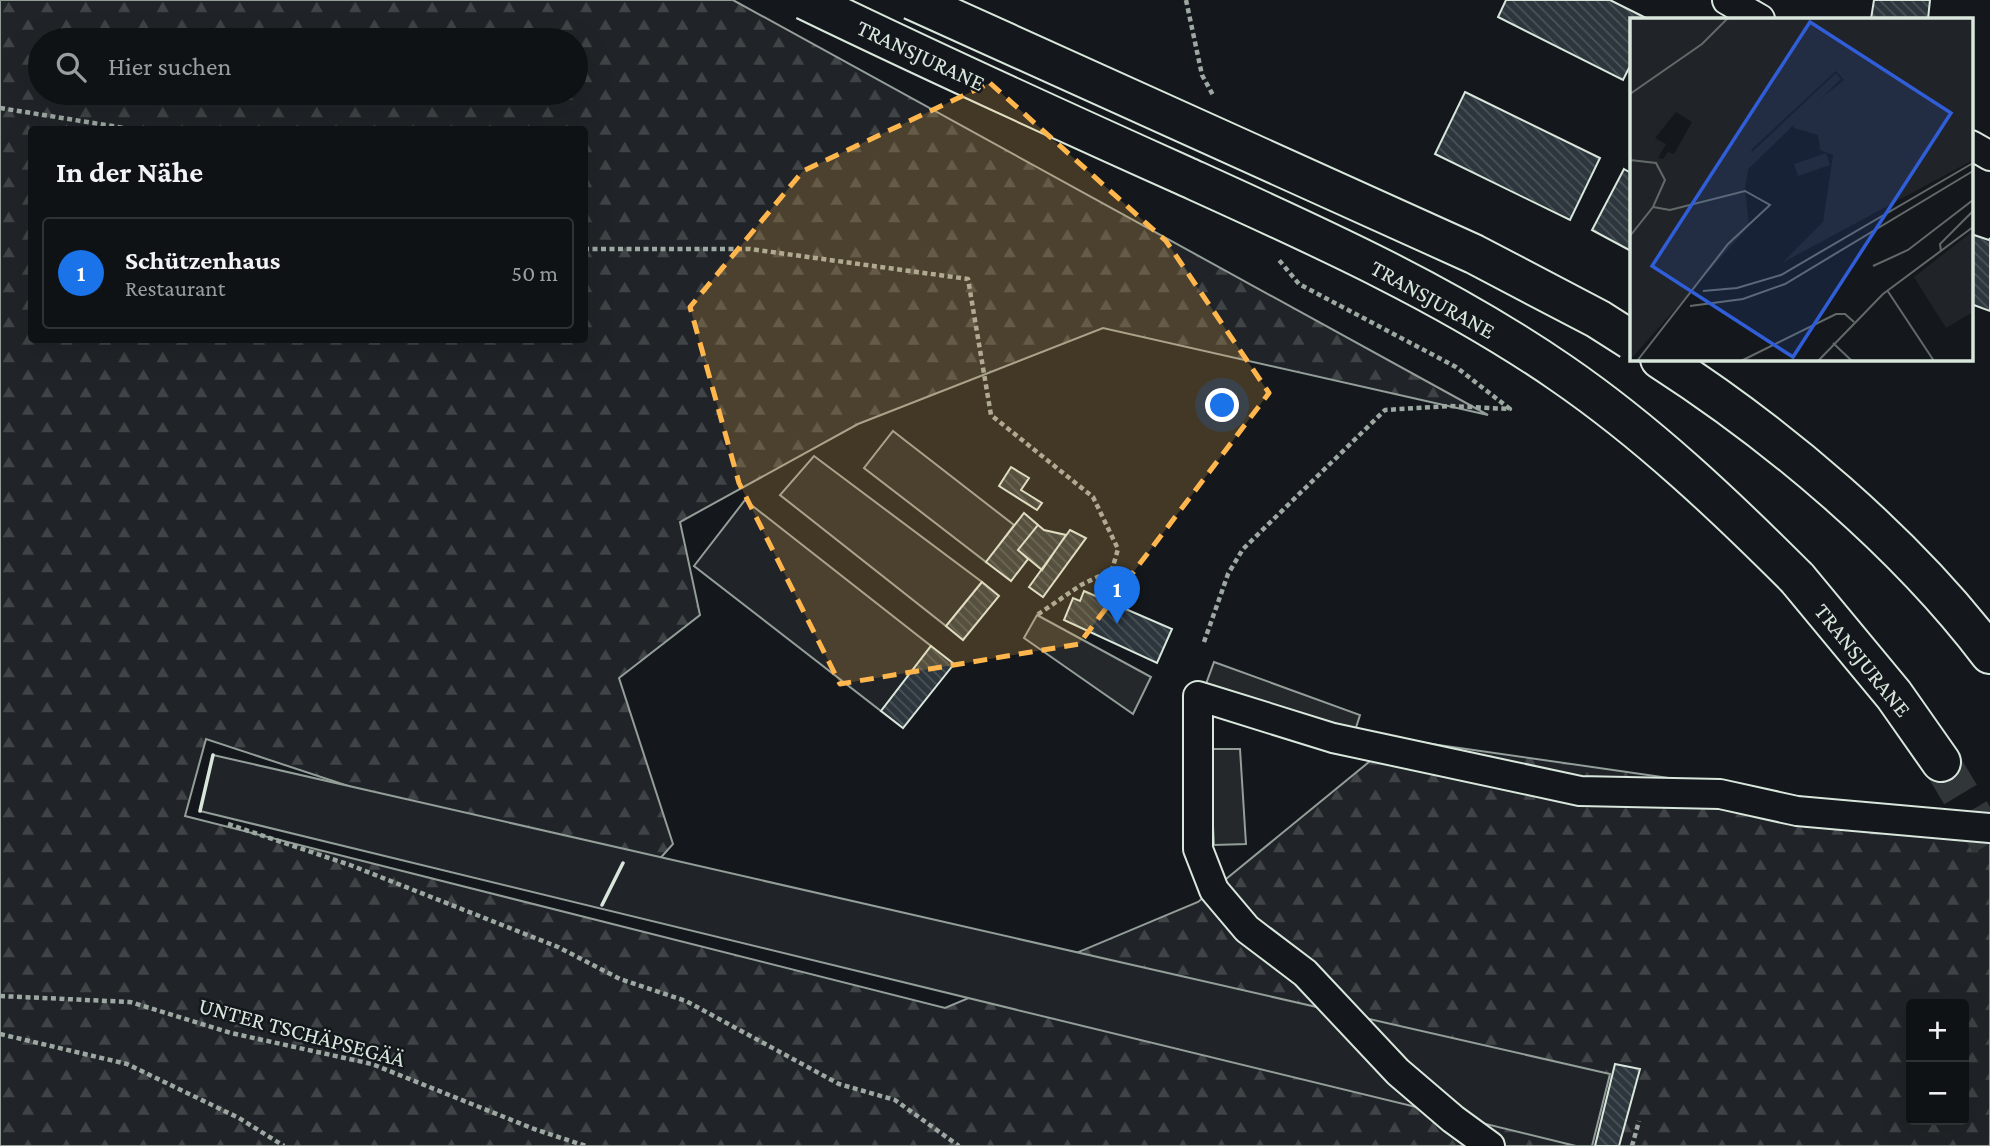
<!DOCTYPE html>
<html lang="de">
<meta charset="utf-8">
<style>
body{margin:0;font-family:"Crimson Pro",serif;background:#181b1e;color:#f1f3f6}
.controls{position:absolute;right:21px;bottom:21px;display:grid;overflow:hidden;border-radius:7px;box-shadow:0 7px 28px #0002}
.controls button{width:63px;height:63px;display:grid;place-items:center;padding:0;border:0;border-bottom:2px solid #2f3234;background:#0f1215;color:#f1f3f6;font:35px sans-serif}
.you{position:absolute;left:1223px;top:406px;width:24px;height:24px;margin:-18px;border:5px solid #fff;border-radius:50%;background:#1a73e8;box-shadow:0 0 0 10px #1a73e833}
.badge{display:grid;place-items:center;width:46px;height:46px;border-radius:50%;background:#1a73e8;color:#fff;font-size:23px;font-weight:700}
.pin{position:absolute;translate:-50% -58px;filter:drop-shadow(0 2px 4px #0008)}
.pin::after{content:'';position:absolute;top:37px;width:24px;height:21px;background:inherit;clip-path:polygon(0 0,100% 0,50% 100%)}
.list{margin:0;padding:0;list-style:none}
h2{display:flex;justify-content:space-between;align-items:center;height:91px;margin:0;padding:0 28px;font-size:30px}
h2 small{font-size:23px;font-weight:400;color:#9b9ea0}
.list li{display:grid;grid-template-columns:46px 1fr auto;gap:21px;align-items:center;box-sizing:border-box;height:112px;margin:0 14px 14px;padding:0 14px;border:2px solid #2f3234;border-radius:7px}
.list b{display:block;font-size:26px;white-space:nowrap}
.list p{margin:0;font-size:23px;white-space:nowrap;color:#9b9ea0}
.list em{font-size:23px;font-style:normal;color:#9b9ea0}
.icon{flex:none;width:38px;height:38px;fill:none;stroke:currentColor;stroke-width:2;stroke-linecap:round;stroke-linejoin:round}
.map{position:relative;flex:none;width:1990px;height:1146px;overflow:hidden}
.search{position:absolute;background:#0f1215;box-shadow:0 7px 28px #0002;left:28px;top:28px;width:560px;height:77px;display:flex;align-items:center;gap:18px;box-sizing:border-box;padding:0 24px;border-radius:38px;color:#9b9ea0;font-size:26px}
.panel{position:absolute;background:#0f1215;box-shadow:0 7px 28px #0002;left:28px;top:126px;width:560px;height:217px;border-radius:7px}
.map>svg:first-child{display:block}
.forest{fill:url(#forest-firs);stroke:#939e99;stroke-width:2;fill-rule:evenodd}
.pitch{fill:#202428;stroke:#939e99;stroke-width:2}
.parking{fill:#24282b;stroke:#939e99;stroke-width:2}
.building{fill:url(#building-back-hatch);stroke:#d8e6dc;stroke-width:2}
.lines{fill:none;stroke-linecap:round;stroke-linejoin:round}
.motorway-tunnel{stroke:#313739;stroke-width:38;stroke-dasharray:38 19;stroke-linecap:butt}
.minor-casing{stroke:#d8e6dc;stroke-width:32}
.motorway-casing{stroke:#d8e6dc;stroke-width:42}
.path{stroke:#9da8a2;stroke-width:4.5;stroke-dasharray:5 3.5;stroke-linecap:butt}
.minor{stroke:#14181c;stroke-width:28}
.motorway{stroke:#14181c;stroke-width:38}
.motorway-bridge-casing{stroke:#d8e6dc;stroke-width:42;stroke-linecap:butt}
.motorway-bridge{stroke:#14181c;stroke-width:38}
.wall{stroke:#d8e6dc;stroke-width:3.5}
.marked{fill:#ffb74d;fill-opacity:0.2;stroke:#ffb74d;stroke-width:5;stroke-dasharray:14 9;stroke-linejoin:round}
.labels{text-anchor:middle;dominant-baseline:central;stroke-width:5;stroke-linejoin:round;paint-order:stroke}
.street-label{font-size:23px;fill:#d8e6dc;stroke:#14181c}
.inset-road{fill:none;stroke:#626a69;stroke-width:2}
.view{fill:#305dd8;fill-opacity:0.15;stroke:#305dd8;stroke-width:3.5}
.inset-edge{fill:none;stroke:#d8e6dc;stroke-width:3.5}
</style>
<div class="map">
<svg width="1990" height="1146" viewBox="0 0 1990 1146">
<defs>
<pattern id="forest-firs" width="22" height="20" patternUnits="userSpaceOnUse" patternTransform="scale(1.75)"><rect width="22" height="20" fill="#202428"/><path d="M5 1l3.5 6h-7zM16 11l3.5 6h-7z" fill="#404447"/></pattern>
<pattern id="building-back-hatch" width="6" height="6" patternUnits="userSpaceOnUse" patternTransform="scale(1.75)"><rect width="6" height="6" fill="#2c363c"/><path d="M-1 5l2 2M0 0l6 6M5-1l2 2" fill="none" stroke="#4a5358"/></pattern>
</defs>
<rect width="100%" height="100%" fill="#14181c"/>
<path class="forest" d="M0,0H733L1488,415L1103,328L858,424L680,522L700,615L619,678L673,844L639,882L206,739L185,816L945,1008L1198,902L1397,739L1990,824V1146H0ZM40,40H576V93H40ZM32,130H584V340H32ZM1911,1004H1964V1120H1911Z"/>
<path class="pitch" d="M893,431L1014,525L986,562L864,468Z
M814,456L982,582L946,626L780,495Z
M745,500L931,646L881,711L694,566Z
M213,755L1610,1074L1592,1146H1576L200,811Z"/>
<path class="parking" d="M1037,615L1151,677L1133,714L1024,638Z
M1214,662L1360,715L1353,737L1206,684Z
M1209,749H1240L1246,844L1214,845Z"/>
<path class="building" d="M1506,0H1610L1648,19H1631V64L1623,80L1498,17Z
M1874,0H1930L1928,19H1871Z
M1465,92L1600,158L1570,220L1435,154Z
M1624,169L1631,173V251L1592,230Z
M1971,234L1989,240L1990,238V311L1971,304Z
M1011,467L1029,478L1021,490L1042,503L1037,510L999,486Z
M1024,513L1038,525L1018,550L1028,559L1011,581L986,562Z
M1038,525L1044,530L1066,535L1042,570L1018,550Z
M1070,530L1086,538L1043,597L1029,587Z
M982,582L999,596L963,640L946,626Z
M1084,591L1172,629L1157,663L1064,620L1073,598L1080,601Z
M931,646L954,664L903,728L881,711Z
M1615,1064L1640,1069L1619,1146H1595Z"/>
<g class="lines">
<path class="motorway-tunnel" d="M1941,762L1990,844"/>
<g class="minor-casing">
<path id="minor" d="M1727,0L1760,19
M1971,145L1990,156
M1490,1146L1453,1119L1398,1072L1305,973L1247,929L1214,890L1198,849V696L1333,738L1580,791L1720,794L1797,811L1990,828"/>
</g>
<g class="motorway-casing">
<path id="motorway" d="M1660,359C1778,435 1905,542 1990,654
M1797,578L1894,695L1941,762"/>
</g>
<path class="path" d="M1186,0L1202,75L1214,97
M0,108L137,130
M584,249H750L968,279L991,415L1093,497L1118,549L1112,570L1081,585L1037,615
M1204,642L1228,574L1243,549L1385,410L1450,406L1510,409L1456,367L1299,284L1279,260
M228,824L350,865L558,947L620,979L686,1001L839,1084L895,1100L959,1146
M0,996L130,1002L231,1033L372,1064L534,1129L586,1146
M0,1034L127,1064L239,1118L284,1146
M1632,1146L1639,1121"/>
<use href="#minor" class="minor"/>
<use href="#motorway" class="motorway"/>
<g class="motorway-bridge-casing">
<path id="motorway-bridge" d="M805,0C931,61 1058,119 1185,176C1313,234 1445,293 1561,373C1647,432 1724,505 1797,578
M912,0L1474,254L1598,319L1631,340"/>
</g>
<use href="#motorway-bridge" class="motorway-bridge"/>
<path class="wall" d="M200,811L213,755
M602,905L623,863"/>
</g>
<path class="marked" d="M990,83L1166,241L1269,393L1079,644L840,684L739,483L690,307L803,171Z"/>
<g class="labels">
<g class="street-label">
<text transform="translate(921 55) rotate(25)">TRANSJURANE</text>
<text transform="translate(1433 299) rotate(29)">TRANSJURANE</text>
<text transform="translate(1863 660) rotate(51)">TRANSJURANE</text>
<text transform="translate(302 1032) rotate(15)">UNTER TSCHÄPSEGÄÄ</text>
</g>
</g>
<g transform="translate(1630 18)">
<rect width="343" height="343" fill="#14181c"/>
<path d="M0,0H343V142L152,245L193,204L203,137L190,132L188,117L164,110L162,103L214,62L206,53L122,131L115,170L119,208L0,342V188L26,177L23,147L0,146ZM46,94L62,104L44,136L38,134L33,141L28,140L36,126L25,120Z" fill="#202428" fill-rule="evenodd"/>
<path d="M343,213V294L316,310L284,259Z" fill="#202428"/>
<path d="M0,146L23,147L34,160L27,177L0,188Z" fill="#202428"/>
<path d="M206,55L211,61L61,207L53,199ZM196,135L200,147L168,158L164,146Z" fill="#202428"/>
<path class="inset-road" d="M0,76L72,26L98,0M0,142L26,145L35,162L23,189L0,218M311,233L310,226L343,193M243,248L278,232L343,182M257,272L304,343M73,273L107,270L151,257L343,145M60,288L113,281L155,266L343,153M203,325L222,343M7,343L98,226L140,187L115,173L40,192L23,189M111,343L206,296H215L224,304M188,343L253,276L343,209"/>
<path class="view" d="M180,4L321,95L163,339L22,248Z"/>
<rect width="343" height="343" class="inset-edge"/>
</g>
</svg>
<div class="controls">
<button>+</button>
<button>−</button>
</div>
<div class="you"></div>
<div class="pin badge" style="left:1117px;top:624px">1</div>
<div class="search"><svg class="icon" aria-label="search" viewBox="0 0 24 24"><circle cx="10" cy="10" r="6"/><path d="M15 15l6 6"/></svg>Hier suchen</div>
<section class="panel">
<h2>In der Nähe<small></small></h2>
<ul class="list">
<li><span class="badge">1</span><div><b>Schützenhaus</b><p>Restaurant</p></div><em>50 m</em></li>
</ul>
</section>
</div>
